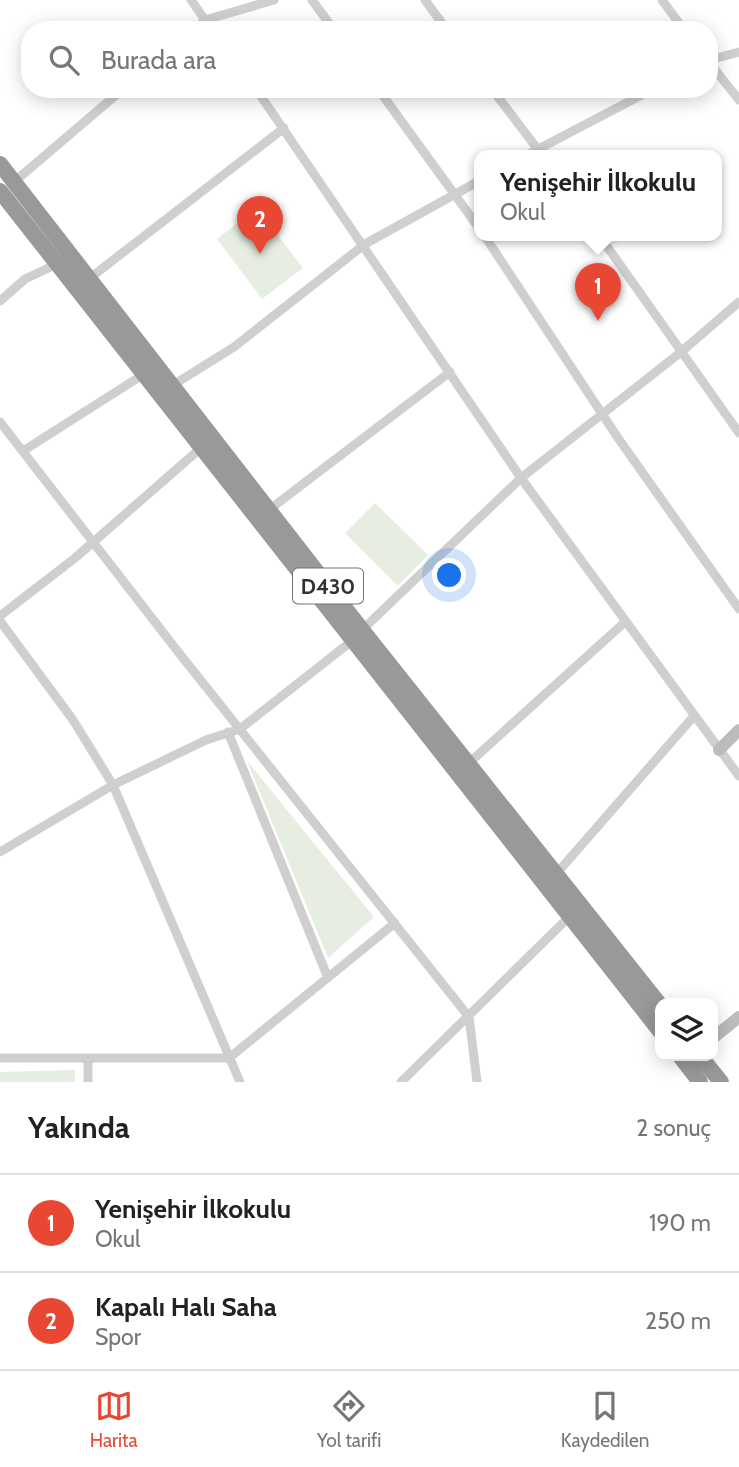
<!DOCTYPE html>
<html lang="tr">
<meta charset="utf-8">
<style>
body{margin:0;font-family:Cabin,sans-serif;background:#f2f2f2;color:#222}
.controls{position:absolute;right:21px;bottom:21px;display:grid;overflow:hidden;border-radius:14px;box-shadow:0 4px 18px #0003}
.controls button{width:63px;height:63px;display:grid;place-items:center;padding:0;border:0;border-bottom:2px solid #e0e0e0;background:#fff;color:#222;font:35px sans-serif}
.you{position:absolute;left:450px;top:576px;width:24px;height:24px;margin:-18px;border:5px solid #fff;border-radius:50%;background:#1a73e8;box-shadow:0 0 0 10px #1a73e833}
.badge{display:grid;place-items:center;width:46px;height:46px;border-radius:50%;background:#e84734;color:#fff;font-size:23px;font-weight:700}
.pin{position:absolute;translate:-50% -58px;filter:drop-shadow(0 2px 4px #0008)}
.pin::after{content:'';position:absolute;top:37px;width:24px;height:21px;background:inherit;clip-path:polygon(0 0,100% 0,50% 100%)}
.popup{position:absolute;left:474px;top:150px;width:248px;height:91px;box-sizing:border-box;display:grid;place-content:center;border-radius:14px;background:#fff;filter:drop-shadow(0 2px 5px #0005);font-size:23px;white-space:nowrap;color:#767676}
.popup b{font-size:26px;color:#222}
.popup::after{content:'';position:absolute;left:50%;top:100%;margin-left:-14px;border:14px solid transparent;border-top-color:#fff}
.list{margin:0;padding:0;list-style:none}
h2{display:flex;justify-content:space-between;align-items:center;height:91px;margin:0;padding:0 28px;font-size:30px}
h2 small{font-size:23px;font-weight:400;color:#767676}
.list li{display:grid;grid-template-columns:46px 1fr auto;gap:21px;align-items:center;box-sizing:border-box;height:98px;padding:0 28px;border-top:2px solid #e0e0e0}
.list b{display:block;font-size:26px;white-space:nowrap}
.list p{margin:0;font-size:23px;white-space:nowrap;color:#767676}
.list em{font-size:23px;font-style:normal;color:#767676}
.icon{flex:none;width:38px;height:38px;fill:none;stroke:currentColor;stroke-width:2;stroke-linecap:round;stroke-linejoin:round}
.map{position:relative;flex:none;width:739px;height:1082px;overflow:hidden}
.search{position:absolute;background:#fff;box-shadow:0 4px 18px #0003;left:21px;right:21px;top:21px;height:77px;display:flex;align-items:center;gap:18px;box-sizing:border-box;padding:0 24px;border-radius:28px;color:#767676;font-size:26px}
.sheet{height:287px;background:#fff}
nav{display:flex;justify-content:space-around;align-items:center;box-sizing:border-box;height:98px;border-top:2px solid #e0e0e0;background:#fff;font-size:19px;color:#767676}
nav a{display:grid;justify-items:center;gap:4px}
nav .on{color:#e84734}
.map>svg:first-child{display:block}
.green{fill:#e5eee0}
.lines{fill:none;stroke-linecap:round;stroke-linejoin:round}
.street{stroke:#cfcfcf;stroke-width:9}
.secondary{stroke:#bcbcbc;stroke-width:12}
.highway{stroke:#999;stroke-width:16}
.labels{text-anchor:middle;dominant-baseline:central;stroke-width:7;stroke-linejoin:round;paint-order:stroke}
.shield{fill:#fff;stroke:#707070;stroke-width:2}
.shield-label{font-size:21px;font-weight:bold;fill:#323232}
</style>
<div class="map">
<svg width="739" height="1082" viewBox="0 0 739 1082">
<rect width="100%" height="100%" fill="#fff"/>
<path class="green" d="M257,208L303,268L262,299L217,239Z
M375,503L428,555L398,586L345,533Z
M247,761L374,917L328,958Z
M75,1070V1082H0V1072Z"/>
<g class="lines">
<path class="street" d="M191,0L212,30
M312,0L334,30
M425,0L447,30
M662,0L684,30
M194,30L205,20L274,0
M709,60L739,52
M709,62L739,100
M256,89L521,478L739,776
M378,89L479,228
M492,89L542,155
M527,155L653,89
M14,182L123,89
M484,235L618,438L739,609
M599,235L739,433
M90,278L284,128
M0,301L25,279L57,264
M173,385L234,347L365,244L479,181
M0,422L179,653L469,1017L477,1082
M23,451L144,374
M270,509L450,372
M0,616L75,558L202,447
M0,621L73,720L113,785L240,1082
M362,630L521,478L681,352L739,302
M228,732L328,978
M470,762L625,622
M0,852L113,785L206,740L240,729L353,640
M557,873L694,716
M0,1058H229L395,923
M88,1059V1082
M401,1082L570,916"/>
<path class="secondary" d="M719,750L739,730
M713,1038L739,1017"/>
<path class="highway" d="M0,164L362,630L660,1005
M0,191L660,1031
M680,1056L700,1082
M700,1056L721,1082"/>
</g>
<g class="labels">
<rect class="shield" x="293" y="568.5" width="70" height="35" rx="5"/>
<g class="shield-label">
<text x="328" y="586">D430</text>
</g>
</g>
</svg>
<div class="controls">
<button><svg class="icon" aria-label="layers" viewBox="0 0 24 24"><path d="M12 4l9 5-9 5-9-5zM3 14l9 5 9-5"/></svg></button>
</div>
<div class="you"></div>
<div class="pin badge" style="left:598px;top:321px">1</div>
<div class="popup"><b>Yenişehir İlkokulu</b>Okul</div>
<div class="pin badge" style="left:260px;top:254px">2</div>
<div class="search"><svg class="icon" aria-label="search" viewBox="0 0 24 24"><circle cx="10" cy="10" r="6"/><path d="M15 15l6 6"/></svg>Burada ara</div>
</div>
<section class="sheet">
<h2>Yakında<small>2 sonuç</small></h2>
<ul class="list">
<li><span class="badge">1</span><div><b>Yenişehir İlkokulu</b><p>Okul</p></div><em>190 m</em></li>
<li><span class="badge">2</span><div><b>Kapalı Halı Saha</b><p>Spor</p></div><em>250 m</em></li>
</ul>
</section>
<nav>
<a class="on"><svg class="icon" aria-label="map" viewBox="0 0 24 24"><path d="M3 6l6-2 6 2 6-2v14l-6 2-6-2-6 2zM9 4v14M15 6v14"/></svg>Harita</a>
<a><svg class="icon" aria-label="directions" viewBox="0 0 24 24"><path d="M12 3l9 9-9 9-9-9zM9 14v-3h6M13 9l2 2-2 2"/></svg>Yol tarifi</a>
<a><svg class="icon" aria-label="saved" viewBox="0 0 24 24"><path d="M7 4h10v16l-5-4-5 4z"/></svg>Kaydedilen</a>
</nav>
